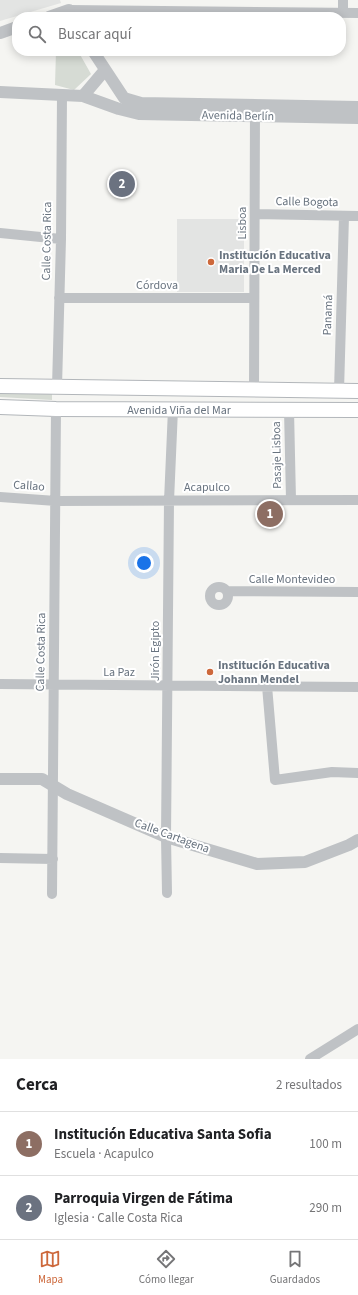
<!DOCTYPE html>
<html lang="es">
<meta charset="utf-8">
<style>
body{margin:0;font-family:"Source Sans 3",sans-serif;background:#f2f2f2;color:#202124}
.you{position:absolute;left:144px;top:563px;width:14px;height:14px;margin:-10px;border:3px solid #fff;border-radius:50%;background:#1a73e8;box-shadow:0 0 0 6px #1a73e833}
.badge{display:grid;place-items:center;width:26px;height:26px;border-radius:50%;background:#cd683b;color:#fff;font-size:13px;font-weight:700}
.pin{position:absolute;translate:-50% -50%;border:2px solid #fff;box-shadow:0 1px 4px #0006}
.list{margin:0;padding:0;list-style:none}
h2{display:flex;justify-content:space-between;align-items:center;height:52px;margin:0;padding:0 16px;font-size:17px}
h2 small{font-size:13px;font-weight:400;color:#757577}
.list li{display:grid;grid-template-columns:26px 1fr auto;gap:12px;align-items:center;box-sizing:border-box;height:64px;padding:0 16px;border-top:1px solid #e0e0e0}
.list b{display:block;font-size:15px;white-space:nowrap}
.list p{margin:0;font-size:13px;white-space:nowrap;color:#757577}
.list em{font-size:13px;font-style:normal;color:#757577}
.icon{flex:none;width:22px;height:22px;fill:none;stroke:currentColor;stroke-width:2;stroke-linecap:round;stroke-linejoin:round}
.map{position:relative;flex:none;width:358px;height:1059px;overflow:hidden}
.search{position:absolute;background:#fff;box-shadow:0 2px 10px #0003;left:12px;right:12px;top:12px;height:44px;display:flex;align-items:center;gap:10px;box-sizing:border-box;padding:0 14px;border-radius:16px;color:#757577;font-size:15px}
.sheet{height:180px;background:#fff}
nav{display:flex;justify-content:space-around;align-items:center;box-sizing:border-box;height:56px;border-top:1px solid #e0e0e0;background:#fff;font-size:11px;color:#757577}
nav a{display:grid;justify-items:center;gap:2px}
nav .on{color:#cd683b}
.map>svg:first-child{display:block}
.built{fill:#e3e4e3}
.green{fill:#d6dbd4}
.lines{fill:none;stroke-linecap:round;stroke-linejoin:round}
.secondary-casing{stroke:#b2b6ba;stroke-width:16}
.minor{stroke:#bfc2c5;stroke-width:10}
.tertiary{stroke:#bfc2c5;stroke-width:12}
.secondary{stroke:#fff;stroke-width:14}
.poi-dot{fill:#cd683b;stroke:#fff;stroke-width:1.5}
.labels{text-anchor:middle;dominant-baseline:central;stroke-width:4;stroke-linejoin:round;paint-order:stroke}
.street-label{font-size:12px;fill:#68737f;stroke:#fff}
.poi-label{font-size:12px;font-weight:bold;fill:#68737f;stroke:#fff;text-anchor:start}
</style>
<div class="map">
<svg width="358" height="1059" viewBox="0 0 358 1059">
<rect width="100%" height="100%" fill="#f5f5f2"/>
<path class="built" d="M0,0H60L61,3L0,21Z
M177,219H244V292H177Z"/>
<path class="green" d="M56,51H78L91,74L74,90L55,85Z
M0,392L52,394V400L0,397Z"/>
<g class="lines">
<g class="secondary-casing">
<path id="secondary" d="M0,386L358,391
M0,407L56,409L358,410"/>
</g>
<path class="minor" d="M69,10L358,13
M343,12V0
M255,214L358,216
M0,233L61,239
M59,298H254
M57,387L61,239L62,95
M254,389L255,109
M339,391L344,216
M289,410L291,500
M0,497L56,501L358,500
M210 596a9 9 0 1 1 18 0a9 9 0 1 1-18 0Z
M227,591L358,592
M0,684L358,687
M267,686L275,780L332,772L358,773
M0,858L53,859
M167,893L166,837L169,501L173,409
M52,894L56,409
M310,1059L358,1029"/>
<path class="tertiary" d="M49,17L69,10
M0,33L17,27
M93,51L124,98
M0,92L83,96L119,109L139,114L358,118
M83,96L105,70
M124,98L141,103L358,107
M0,779H42L67,794L166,837L257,864L305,862L349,845L358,840"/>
<use href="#secondary" class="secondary"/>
</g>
<g class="poi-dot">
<circle cx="211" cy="262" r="4"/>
<circle cx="210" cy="672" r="4"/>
</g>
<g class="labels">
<g class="street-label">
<text transform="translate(238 116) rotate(1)">Avenida Berlín</text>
<text transform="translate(307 202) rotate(1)">Calle Bogota</text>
<text transform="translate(242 223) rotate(-90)">Lisboa</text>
<text transform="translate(47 241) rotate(-89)">Calle Costa Rica</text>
<text x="157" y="285">Córdova</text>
<text transform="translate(328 315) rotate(-88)">Panamá</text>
<text x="179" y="410">Avenida Viña del Mar</text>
<text transform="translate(277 455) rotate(-91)">Pasaje Lisboa</text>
<text transform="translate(29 486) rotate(4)">Callao</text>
<text x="207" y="487">Acapulco</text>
<text x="292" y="579">Calle Montevideo</text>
<text transform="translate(155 651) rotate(-90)">Jirón Egipto</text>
<text transform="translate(41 652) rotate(-89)">Calle Costa Rica</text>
<text x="119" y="672">La Paz</text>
<text transform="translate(172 836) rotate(20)">Calle Cartagena</text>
</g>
<g class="poi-label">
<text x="219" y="255">Institución Educativa<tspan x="219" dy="14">Maria De La Merced</tspan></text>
<text x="218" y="665">Institución Educativa<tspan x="218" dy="14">Johann Mendel</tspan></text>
</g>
</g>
</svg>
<div class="you"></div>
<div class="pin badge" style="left:270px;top:514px;background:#8d6e63">1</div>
<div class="pin badge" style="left:122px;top:184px;background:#6b7280">2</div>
<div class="search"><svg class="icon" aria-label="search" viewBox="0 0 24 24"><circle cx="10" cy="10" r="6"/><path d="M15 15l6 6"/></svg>Buscar aquí</div>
</div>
<section class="sheet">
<h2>Cerca<small>2 resultados</small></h2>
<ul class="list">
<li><span class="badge" style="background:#8d6e63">1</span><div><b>Institución Educativa Santa Sofia</b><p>Escuela · Acapulco</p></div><em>100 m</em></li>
<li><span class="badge" style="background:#6b7280">2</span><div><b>Parroquia Virgen de Fátima</b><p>Iglesia · Calle Costa Rica</p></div><em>290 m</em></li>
</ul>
</section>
<nav>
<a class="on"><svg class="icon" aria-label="map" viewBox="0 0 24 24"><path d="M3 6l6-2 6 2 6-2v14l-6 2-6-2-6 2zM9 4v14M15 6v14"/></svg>Mapa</a>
<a><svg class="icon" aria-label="directions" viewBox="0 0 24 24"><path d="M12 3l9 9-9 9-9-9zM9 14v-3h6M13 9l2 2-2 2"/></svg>Cómo llegar</a>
<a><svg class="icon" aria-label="saved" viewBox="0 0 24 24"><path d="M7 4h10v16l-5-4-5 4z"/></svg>Guardados</a>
</nav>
